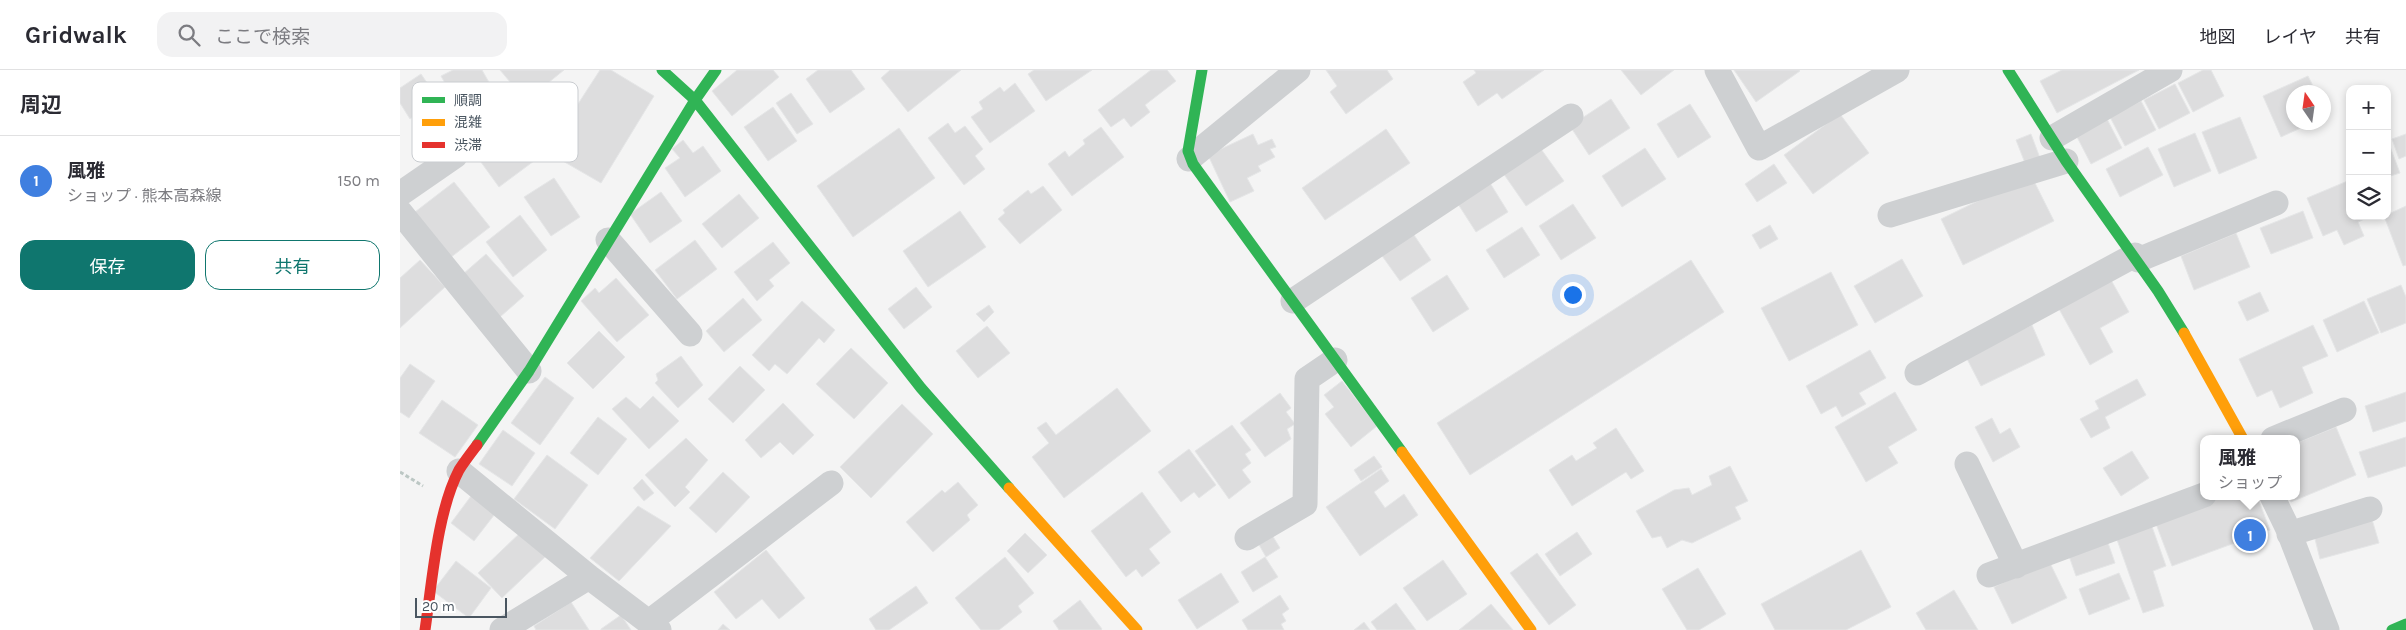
<!DOCTYPE html>
<html lang="ja">
<meta charset="utf-8">
<style>
body{margin:0;font-family:Karla,"Noto Sans JP",sans-serif;background:#f2f2f3;color:#2b2b33}
.controls{position:absolute;right:15px;top:15px;display:grid;overflow:hidden;border-radius:10px;box-shadow:0 2px 8px #0003}
.controls button{width:45px;height:45px;display:grid;place-items:center;padding:0;border:0;border-bottom:1px solid #e1e1e2;background:#fff;color:#2b2b33;font:25px sans-serif}
.compass{position:absolute;left:1886px;top:15px;width:45px;height:45px;border-radius:50%;background:#fff;box-shadow:0 2px 8px #0003;rotate:347deg}
.scale{position:absolute;left:15px;bottom:12px;width:92px;box-sizing:border-box;padding-left:5px;border:2px solid #4a5661;border-top:0;font-size:14px;line-height:18px;white-space:nowrap;color:#4a5661;-webkit-text-stroke:4px #fff;paint-order:stroke}
.you{position:absolute;left:1172px;top:224px;width:18px;height:18px;margin:-12px;border:4px solid #fff;border-radius:50%;background:#1a73e8;box-shadow:0 0 0 8px #1a73e833}
.badge{display:grid;place-items:center;width:32px;height:32px;border-radius:50%;background:#0f766e;color:#fff;font-size:16px;font-weight:700}
.pin{position:absolute;translate:-50% -50%;border:2px solid #fff;box-shadow:0 1px 5px #0006}
.popup{position:absolute;left:1800px;top:365px;width:100px;height:65px;box-sizing:border-box;display:grid;place-content:center;border-radius:10px;background:#fff;filter:drop-shadow(0 1px 4px #0005);font-size:16px;white-space:nowrap;color:#7c7c81}
.popup b{font-size:19px;color:#2b2b33}
.popup::after{content:'';position:absolute;left:50%;top:100%;margin-left:-10px;border:10px solid transparent;border-top-color:#fff}
.list{margin:0;padding:0;list-style:none}
h2{display:flex;justify-content:space-between;align-items:center;height:65px;margin:0;padding:0 20px;font-size:21px}
h2 small{font-size:16px;font-weight:400;color:#7c7c81}
.list li{display:grid;grid-template-columns:32px 1fr auto;gap:15px;align-items:center;box-sizing:border-box;height:90px;padding:0 20px;border-top:1px solid #e1e1e2}
.list b{display:block;font-size:19px;white-space:nowrap}
.list p{margin:0;font-size:16px;white-space:nowrap;color:#7c7c81}
.list em{font-size:16px;font-style:normal;color:#7c7c81}
.actions{display:flex;gap:10px;padding:15px 20px}
.actions a{flex:1;padding:11px 0;border:1px solid #0f766e;border-radius:15px;text-align:center;font-size:18px;color:#0f766e}
.actions .main{background:#0f766e;color:#fff}
.icon{flex:none;width:28px;height:28px;fill:none;stroke:currentColor;stroke-width:2;stroke-linecap:round;stroke-linejoin:round}
.map{position:relative;flex:none;width:2006px;height:560px;overflow:hidden}
header{display:flex;align-items:center;gap:30px;box-sizing:border-box;height:70px;padding:0 25px;background:#fff;border-bottom:1px solid #e1e1e2}
header strong{font-size:24px}
nav{display:flex;gap:28px;margin-inline-start:auto;font-size:18px}
.search{width:350px;height:45px;background:#f2f2f3;display:flex;align-items:center;gap:12px;box-sizing:border-box;padding:0 18px;border-radius:15px;color:#7c7c81;font-size:19px}
main{display:flex}
aside{flex:1;background:#fff}
.map>svg:first-child{display:block}
.building{fill:#ddddde;stroke:#e5e6e7}
.lines{fill:none;stroke-linecap:round;stroke-linejoin:round}
.path{stroke:#bcc7c4;stroke-width:3;stroke-dasharray:4 2.5;stroke-linecap:butt}
.street{stroke:#ced0d2;stroke-width:25}
.fast{stroke:#30b455;stroke-width:11}
.slow{stroke:#ff9f0a;stroke-width:11}
.jam{stroke:#e5322d;stroke-width:11}
.key{fill:#fff;stroke:#c9ccd0;stroke-width:1}
.key-label{font-size:14px;fill:#4a5661}
</style>
<header>
<strong>Gridwalk</strong>
<div class="search"><svg class="icon" aria-label="search" viewBox="0 0 24 24"><circle cx="10" cy="10" r="6"/><path d="M15 15l6 6"/></svg>ここで検索</div>
<nav><a>地図</a><a>レイヤ</a><a>共有</a></nav>
</header>
<main>
<aside>
<h2>周辺<small></small></h2>
<ul class="list">
<li><span class="badge" style="background:#3f7fe0">1</span><div><b>風雅</b><p>ショップ · 熊本高森線</p></div><em>150 m</em></li>
</ul>
<div class="actions"><a class="main">保存</a><a>共有</a></div>
</aside>
<div class="map">
<svg width="2006" height="560" viewBox="0 0 2006 560">
<rect width="100%" height="100%" fill="#f4f4f4"/>
<path class="building" d="M53,0H82L90,14L56,33L41,6Z
M100,0H164L126,31Z
M200,0H211L254,26L201,113L149,83L161,63L150,54L164,33L176,37Z
M337,0H373L379,7L332,46L312,21Z
M418,0H451L465,19L430,43L406,9Z
M490,0H561L508,42L481,8Z
M634,0H692L646,31L628,4Z
M751,0H767L776,11L745,35L750,42L731,57L724,48L711,57L698,40Z
M926,0H987L993,9L946,44L930,22L937,16Z
M1074,0H1144L1102,29L1097,23L1078,36L1063,12L1076,3Z
M1221,0H1274L1241,25Z
M1334,0H1399L1400,1L1356,32Z
M1662,0H1739L1657,43L1640,11Z
M1803,0H1811L1824,26L1793,42L1778,13Z
M21,4L38,29L10,49L0,33V18Z
M1908,6L1916,22H1894V52H1914L1881,67L1863,26Z
M615,13L635,41L590,73L571,47L583,39L579,32L600,17L604,22Z
M1775,14L1790,43L1759,59L1744,30Z
M391,23L413,54L397,64L376,33Z
M1211,29L1230,58L1189,85L1170,56Z
M1741,31L1756,60L1725,76L1710,47Z
M1290,34L1311,67L1278,88L1257,54Z
M373,37L397,71L368,91L344,57Z
M1440,44L1469,83L1413,124L1384,85Z
M1840,47L1857,88L1819,104L1802,62Z
M1707,49L1722,78L1691,94L1676,65Z
M548,53L555,63L565,56L583,79L575,86L585,99L564,115L528,68Z
M701,57L724,87L672,126L648,94L665,81L669,87L685,74L683,70Z
M499,58L535,108L453,167L417,116Z
M986,59L1010,93L925,150L902,118Z
M113,62L134,91L99,117L78,88Z
M1795,63L1811,101L1774,117L1758,79Z
M853,64L858,75L872,69L876,77L870,79L875,87L858,96L861,101L847,108L854,121L830,132L808,85Z
M1631,64L1640,88L1625,93L1616,70Z
M2006,64V86L1999,89L1992,69Z
M283,70L293,83L303,76L321,101L285,127L265,98L280,88L272,79Z
M1989,74L2000,103L1987,107V75Z
M1748,77L1763,105L1720,127L1706,99Z
M1245,78L1266,109L1222,137L1202,106Z
M1141,79L1164,111L1126,136L1103,103Z
M1374,94L1387,113L1357,132L1345,114Z
M1631,105L1654,151L1563,195L1541,149Z
M154,108L180,147L151,166L124,127Z
M1950,110V146H1971L1958,152L1964,166L1944,175L1937,160L1923,166L1907,128Z
M54,112L90,157L50,188L15,142Z
M1090,113L1108,142L1076,162L1058,134Z
M643,116L662,140L620,174L598,149L605,143L603,140L628,120L631,124Z
M261,122L282,151L250,173L230,144Z
M339,124L359,148L322,178L302,154Z
M1173,134L1196,168L1161,190L1139,156Z
M2006,136V195L2003,196L1984,146Z
M560,141L586,177L528,217L503,181Z
M1903,141L1913,168L1871,184L1860,158Z
M120,145L147,180L113,207L86,172Z
M1370,155L1378,169L1360,179L1352,165Z
M1122,157L1140,185L1104,208L1086,180Z
M1012,162L1031,190L1000,211L980,183Z
M1836,163L1850,197L1794,220L1781,186Z
M295,170L317,199L277,229L255,200Z
M373,172L390,193L369,210L374,216L357,231L334,202Z
M86,184L124,226L100,247L63,204Z
M1502,189L1523,226L1475,253L1454,216Z
M20,190L45,217L0,258V208Z
M1291,190L1324,242L1070,405L1037,353Z
M1431,202L1458,255L1389,291L1361,238Z
M1047,205L1069,239L1033,262L1011,228Z
M216,208L249,245L217,272L181,231L195,218L199,223Z
M1711,210L1729,242L1700,258L1713,282L1690,295L1659,239Z
M2001,215L2006,227V253L1981,263L1967,229Z
M516,217L532,237L504,259L488,239Z
M1860,222L1869,241L1847,251L1838,232Z
M343,228L362,250L324,282L306,261Z
M402,231L435,260L424,273L419,268L387,304L375,294L369,301L352,285Z
M1964,231L1979,263L1937,282L1923,250Z
M589,235L594,242L584,252L576,244Z
M1632,255L1645,285L1581,316L1565,285Z
M1913,255L1928,286L1902,297L1913,323L1880,338L1872,320L1857,327L1839,289Z
M587,256L610,283L578,308L556,281Z
M199,261L225,287L193,319L167,293Z
M451,278L488,313L454,349L416,314Z
M1470,280L1486,308L1459,323L1466,334L1442,347L1436,336L1421,344L1406,316Z
M281,286L303,315L278,338L255,313L258,310L256,304Z
M10,294L35,311L9,348L0,342V308Z
M340,296L365,320L333,353L308,329Z
M145,307L174,328L140,375L111,353Z
M1737,309L1746,325L1705,347L1710,358L1691,368L1680,349L1699,339L1695,331Z
M942,311L977,356L951,377L925,344L934,337L924,325Z
M717,318L751,361L664,428L632,387L649,373L637,358L646,352L656,365Z
M1495,322L1517,360L1488,377L1498,393L1466,412L1435,357Z
M2006,322V351L1973,362L1965,336Z
M880,323L891,338L886,342L895,354L887,359L891,369L865,387L840,353Z
M253,326L279,351L249,379L212,339L226,327L240,339Z
M42,330L78,355L55,387L19,363Z
M383,333L414,365L393,385L380,372L361,388L345,370Z
M502,334L533,364L471,428L440,397Z
M198,347L227,369L198,405L170,383Z
M1592,348L1600,364L1610,358L1620,377L1593,392L1575,357Z
M832,355L851,380L845,384L851,393L842,400L851,412L829,429L795,381Z
M1936,357L1956,405L1891,432L1888,426H1896V373Z
M1216,358L1244,401L1231,409L1226,402L1172,436L1149,400L1172,385L1176,391L1197,378L1193,373Z
M103,360L135,383L112,416L79,394Z
M2006,367V396L1968,408L1959,382Z
M286,368L308,390L285,417L290,422L275,437L245,405Z
M789,379L816,415L799,428L794,422L781,432L758,402Z
M1732,381L1749,408L1721,426L1703,398Z
M147,385L188,415L155,459L114,429Z
M974,386L982,397L961,411L954,400Z
M1330,396L1348,431L1335,437L1341,449L1292,473L1282,470L1267,478L1261,466L1252,468L1236,441L1274,420L1289,418L1292,425L1312,415L1309,406Z
M981,399L989,411L974,422L985,438L1004,424L1018,445L960,486L926,437Z
M323,402L350,427L316,463L289,438Z
M242,409L254,423L244,431L233,418Z
M558,412L578,435L567,445L570,450L533,482L506,452L542,420L545,423Z
M74,422L98,440L74,471L51,453Z
M742,422L771,462L749,479L760,493L742,507L736,499L726,507L691,461Z
M1806,426H1857L1870,460L1772,496L1753,446Z
M238,436L271,456L219,511L190,488Z
M1971,446L1979,473L1920,489L1913,461Z
M1750,451L1766,496L1753,501L1764,536L1743,543L1715,464Z
M122,461L146,486L102,528L78,503Z
M1177,462L1192,484L1160,506L1145,484Z
M625,463L647,485L628,503L607,481Z
M872,465L880,478L866,487L858,473Z
M1707,470L1715,493L1676,506L1668,483Z
M366,480L405,528L379,549L362,529L336,549L314,522Z
M1461,480L1491,537L1446,560H1375L1361,534Z
M1137,483L1176,535L1149,555L1110,503Z
M605,487L634,523L618,536L622,542L599,560H581L555,528Z
M865,487L878,507L853,522L841,502Z
M1043,490L1067,524L1027,551L1003,518Z
M56,491L91,518L69,548L33,521Z
M1649,491L1667,528L1612,554L1594,517Z
M1298,498L1326,544L1299,560H1287L1262,519Z
M821,503L839,532L797,559L778,530Z
M1719,503L1730,529L1689,545L1679,519Z
M516,516L528,533L489,560H476L469,549Z
M1554,520L1578,560H1526L1516,543Z
M880,525L889,539L882,544L886,551L881,554L884,560H848L842,550Z
M680,530L702,559L701,560H659L653,551Z
M171,532L189,560H136L134,556Z
M996,533L1016,560H977L971,552Z
M1091,534L1113,560H1059Z
M221,545L231,560H201V559Z
M964,552L970,560H954Z
M323,554L330,560H318Z"/>
<g class="lines">
<path class="path" d="M0,402L23,416"/>
<path class="street" d="M1317,0L1359,78L1497,0
M1652,68L1770,0
M789,89L898,0
M0,124L55,86
M0,142L129,301
M1490,145L1666,91
M208,170L290,264
M1738,190L1876,133
M893,231L1171,46
M1517,303L1735,185
M1873,369L1944,340
M1567,394L1616,496
M59,401L189,507L259,560
M1872,426L1887,457L1927,560
M1889,464L1970,439
M847,468L905,434L907,309L935,290
M1589,505L1804,425
M249,552L431,413
M102,560L189,507"/>
<path class="fast" d="M262,0L295,30L521,318L609,418
M802,0L788,81L793,94L1002,382
M1608,0L1666,91L1758,221L1784,263
M77,375L129,301L295,30L316,0
M1992,560L2006,554"/>
<path class="slow" d="M1784,263L1843,369
M1002,382L1131,560
M609,418L737,560"/>
<path class="jam" d="M25,560C32,513 37,442 59,400C64,392 71,383 77,375"/>
</g>
<rect x="12" y="12" width="166" height="80" rx="8" class="key"/>
<rect x="22" y="27" width="23" height="6" fill="#30b455"/>
<rect x="22" y="49" width="23" height="7" fill="#ff9f0a"/>
<rect x="22" y="72" width="23" height="6" fill="#e5322d"/>
<g class="key-label">
<text x="54" y="35">順調</text>
<text x="54" y="57">混雑</text>
<text x="54" y="80">渋滞</text>
</g>
</svg>
<div class="controls">
<button>+</button>
<button>−</button>
<button><svg class="icon" aria-label="layers" viewBox="0 0 24 24"><path d="M12 4l9 5-9 5-9-5zM3 14l9 5 9-5"/></svg></button>
</div>
<svg class="compass" viewBox="-18 -18 36 36"><path d="M0-13l5 13h-10z" fill="#e53935"/><path d="M0 13l5-13h-10z" fill="#7c7c81"/></svg>
<div class="scale">20 m</div>
<div class="you"></div>
<div class="pin badge" style="left:1850px;top:465px;background:#3f7fe0">1</div>
<div class="popup"><b>風雅</b>ショップ</div>
</div>
</main>
